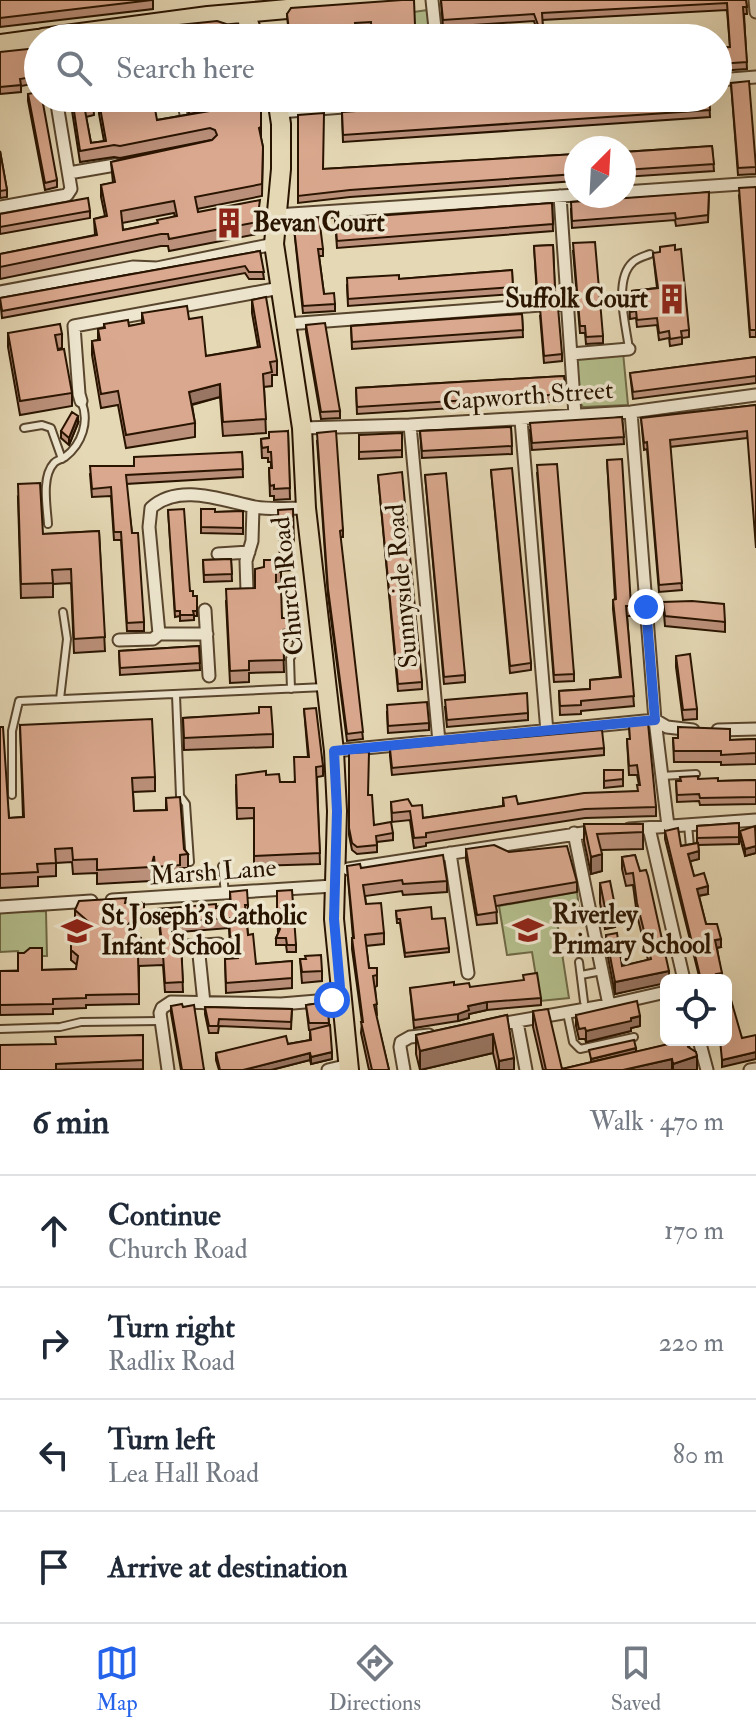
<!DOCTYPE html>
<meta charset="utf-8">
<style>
body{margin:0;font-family:"IM FELL Double Pica",serif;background:#f2f2f3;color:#1f2937}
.controls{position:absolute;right:24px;bottom:24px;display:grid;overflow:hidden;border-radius:12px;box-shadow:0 8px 32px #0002}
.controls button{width:72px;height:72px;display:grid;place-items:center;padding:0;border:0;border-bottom:2px solid #e0e1e3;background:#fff;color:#1f2937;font:40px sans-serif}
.compass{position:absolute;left:564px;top:136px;width:72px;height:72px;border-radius:50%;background:#fff;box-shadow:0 8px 32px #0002;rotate:24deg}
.stop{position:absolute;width:24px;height:24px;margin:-18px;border:6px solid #2563eb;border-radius:50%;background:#fff}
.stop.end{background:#2563eb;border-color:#fff;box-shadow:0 2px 8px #0008}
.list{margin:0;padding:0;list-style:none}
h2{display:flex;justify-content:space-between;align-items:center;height:104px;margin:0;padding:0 32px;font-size:34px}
h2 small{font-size:26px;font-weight:400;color:#747a83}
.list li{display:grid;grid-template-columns:52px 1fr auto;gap:24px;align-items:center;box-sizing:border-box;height:112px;padding:0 32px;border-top:2px solid #e0e1e3}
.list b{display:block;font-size:30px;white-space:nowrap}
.list p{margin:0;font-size:26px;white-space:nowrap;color:#747a83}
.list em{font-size:26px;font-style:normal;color:#747a83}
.icon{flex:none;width:44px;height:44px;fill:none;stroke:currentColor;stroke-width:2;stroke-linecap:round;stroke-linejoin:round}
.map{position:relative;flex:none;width:756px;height:1070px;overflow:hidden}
.search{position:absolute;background:#fff;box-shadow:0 8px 32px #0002;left:24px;right:24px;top:24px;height:88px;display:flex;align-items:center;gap:20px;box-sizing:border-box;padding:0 28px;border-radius:44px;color:#747a83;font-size:30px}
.sheet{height:552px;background:#fff}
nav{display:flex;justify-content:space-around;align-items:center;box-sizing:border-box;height:112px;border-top:2px solid #e0e1e3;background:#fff;font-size:22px;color:#747a83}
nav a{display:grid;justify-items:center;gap:4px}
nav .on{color:#2563eb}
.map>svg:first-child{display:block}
.green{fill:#b4bf8d;stroke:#6e6a46;stroke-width:2}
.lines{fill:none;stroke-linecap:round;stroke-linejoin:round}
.lane-casing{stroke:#58452d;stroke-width:10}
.street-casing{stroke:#58452d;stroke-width:15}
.primary-casing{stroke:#291400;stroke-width:22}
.lane{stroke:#eee6cf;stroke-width:6}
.street{stroke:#eee6cf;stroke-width:11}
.primary{stroke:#e5d8b5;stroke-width:18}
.wall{fill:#bb907a;stroke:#291400;stroke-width:2;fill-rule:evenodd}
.shaded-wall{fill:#997663;stroke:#291400;stroke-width:2}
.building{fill:#daa88e;stroke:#291400;stroke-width:2;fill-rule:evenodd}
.route{stroke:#2563eb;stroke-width:10}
.labels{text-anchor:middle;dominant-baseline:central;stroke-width:7;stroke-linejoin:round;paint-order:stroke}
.poi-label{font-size:26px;font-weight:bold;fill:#291400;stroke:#eee6cf;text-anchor:start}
.street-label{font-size:26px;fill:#291400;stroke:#eee6cf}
</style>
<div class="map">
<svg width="756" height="1070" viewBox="0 0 756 1070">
<rect width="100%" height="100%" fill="#e5d8b5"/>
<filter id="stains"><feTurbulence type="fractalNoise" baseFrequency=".0025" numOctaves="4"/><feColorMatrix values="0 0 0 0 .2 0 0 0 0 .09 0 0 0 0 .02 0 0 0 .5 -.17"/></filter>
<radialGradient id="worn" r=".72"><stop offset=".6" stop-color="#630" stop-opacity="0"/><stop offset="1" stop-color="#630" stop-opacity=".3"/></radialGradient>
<path class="green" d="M428,10L431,38H408L415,37L413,12Z
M623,352L628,405L583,407L579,401L576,357Z
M577,892L580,916L557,921L569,998L540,1001L532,952L507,955L499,906Z
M46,911L47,956H19L18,951L0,952V912Z"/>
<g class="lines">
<g class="lane-casing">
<path id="lane" d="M180,98L185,121
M629,349C626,325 613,280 633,262C637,258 645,256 650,254
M24,428L42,425L51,428L62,459
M48,524C47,507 41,477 54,463C57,460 62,459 65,457C82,444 90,421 81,401
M646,607L671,606
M291,689L290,659L298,642V632
M176,695L180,796L186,804L190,862
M60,699L67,639L63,612
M661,776L696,774
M12,795V731L19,701L325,687
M688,825L690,847
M222,866L225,893
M579,962L584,1002
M581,975L602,971
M567,1013L573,1042L580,1049L634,1037
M0,1029L60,1027L81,1022L160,1021"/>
</g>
<g class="street-casing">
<path id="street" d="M432,0L436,38
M755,0L756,12
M456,38L530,33
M718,80L756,77
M425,103L482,98
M279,112L408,102L418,98
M69,173L115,165
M624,192L756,183
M560,196L575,415
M0,207L67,195L71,189L56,98
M276,215L576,195
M0,292L133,267L157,268L274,244
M287,324L568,303
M571,354L629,349
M81,401L79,394L74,326L280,288
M631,412L655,720L668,826
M521,420L547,732
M410,425L439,742
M302,428L410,425L631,412L756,395
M218,554L249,552
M247,591L246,561L252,541L253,507
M205,610L209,676
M207,634H159L149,527L151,508C179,482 224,501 255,507C272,510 288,508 306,508
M119,640L153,639L159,634
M655,720L667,727L693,730
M718,730L756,729
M334,751L655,720
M649,828L684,980
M629,829L756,820
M574,833L609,1005
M450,853L468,973
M348,869L596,831
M112,900L333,886
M0,907L91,901
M198,945L204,1003
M187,946L219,944
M517,1022L526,1070
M494,1025L609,1005L666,992
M699,1040L707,1070
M168,1070L160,1013L162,1008L171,1002L281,1004L341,999
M328,1070L349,1065
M404,1070L400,1047L401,1042L410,1037L429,1035
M750,1070L756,1069"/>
</g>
<g class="primary-casing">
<path id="primary" d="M245,13L254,38
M43,38L208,16L388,0
M0,44L38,39
M277,98L281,124V169L274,244L302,428L306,508L334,751L337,811L334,919L349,1070"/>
</g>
<use href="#lane" class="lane"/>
<use href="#street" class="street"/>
<use href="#primary" class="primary"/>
</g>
<path class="wall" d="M0,0H153V9L0,27Z
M441,0H746L747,14H744L747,69L718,71V48L730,47L727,10L542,20L543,28L531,35L537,31L534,21L443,27Z
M287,14L415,25V38H371V35L356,36V38H289Z
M0,52H38V83L21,86V92L0,94Z
M731,83L756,161V174L738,175Z
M28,94L57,180V187L45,190L28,101Z
M70,98H93L94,115L86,117L91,143L104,141L99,114V102L157,120L261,102V138L263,147L262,196L197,209L198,212L260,211L257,234L169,251L168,246H161L0,279V254L95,235L94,219L105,216L101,197V185L113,183L111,162L211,140L120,158L114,157L80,162ZM174,213L175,216L157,223L123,230L122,223Z
M189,98H261V101L189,114Z
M297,98H350L298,102Z
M709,98L710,117L343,142L342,112Z
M298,115L323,169L576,154V181L350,197L298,203Z
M712,146L714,171L624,177V152Z
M0,151L7,190V197L0,198Z
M756,187V337H750L739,195Z
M709,192L708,222L676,226L675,220L572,228L571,209Z
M552,203L553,231L337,248L335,219Z
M90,211V218L0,234V214Z
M293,219L323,249V256H319L324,294L335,304V311L303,313Z
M553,245L555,295L537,296L534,246Z
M573,250L603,336V343L586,344L585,333H580Z
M260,251L264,279H249L245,273L2,318L0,298Z
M653,253L689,330V337L682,338V344L670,346L669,338L659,340L657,325L637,327L636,318L630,319L629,299H632V291L657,288Z
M512,270L513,294L348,306L347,285L399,279Z
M252,300L277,361V375H272V386L264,387L266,433L223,436L220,397L192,405L195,423V437L126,448L118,405L101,408L92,355V341L98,340V329L104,328V324L129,326L142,324V313L189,319L206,356L258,347L252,313Z
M522,314L523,337L352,349L351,326Z
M540,315L562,354V361L544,363Z
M306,325L340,411V418L321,419L306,332Z
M8,333L62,334V348L58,349L72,393V406L20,415L8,347Z
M756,357V383L633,399L630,373Z
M564,376L566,401L357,414L356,388Z
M756,405L747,438L670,447L682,590L659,592L647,449L644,450L641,418Z
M622,417L624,444L532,450L530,430Z
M78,423L69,445L61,438V431Z
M511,427L512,454L422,458L420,431Z
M288,431L290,499L274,500V496H270L269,468H271V462H268V458H262L261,439L269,438Z
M359,435L402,450V457L359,459Z
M317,440L343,530V537H340L363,739L347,741L328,596Z
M242,452L243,477L126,484L132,533L144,622V631H127L121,540H114L111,496L92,497L90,474Z
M607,460L631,606V616H627L634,706L581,711V714L560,715L559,691L590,689V680L620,677L613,609V600L615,599Z
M491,470L531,663V670L510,673Z
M537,472L574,674V681L554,682Z
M378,475L422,682V689L398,691Z
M425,475L465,675V682L444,684Z
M18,498L43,534L99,531L105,651L74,653L71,583L53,584V597L21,598Z
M201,509L215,512L243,511V534L201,533Z
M293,509L294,570L281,571V583H276L282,618H292V641H283L284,672L249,673V682L230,683L226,601L255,588L264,567L279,560Z
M168,510L190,591L193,596H197V616H194V620L180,621V616L175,617Z
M231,559L232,581L204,582L203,560Z
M663,602L725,622V632L665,626Z
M199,646L200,670L120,675L119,651Z
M676,656L697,709V719L683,720L676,667Z
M445,707L528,713V720L447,727Z
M304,709L323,766V776L317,777L320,864L254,866V818L237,819L236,785L266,775L280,782H294L308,757Z
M387,712L429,723V730L388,733Z
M259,714L273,734V747L184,750L183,718Z
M20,725L155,777V791L133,792L134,811L166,810V798L184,849L188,854V868H180V879L155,880L154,870L151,881L97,884V873L73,874L72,862L56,863V876L38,877V886L0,888V727L9,818L23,817Z
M629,725L656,807V816L585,818L426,843V846L414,848L410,820L392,822L391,802L412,806L423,818L503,806V798L518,804L638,791L639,785L637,775H629L627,739H630Z
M678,727L730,740L756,739V764L721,765V762H674L673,738H678Z
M604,748V755L392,775L390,756V749Z
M349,753L368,795L374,825L393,833V840L377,842V852L357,854L352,850L349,835Z
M604,770H623V786L604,788Z
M698,779L718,781L756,780V804L700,805L699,801L677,802L676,781Z
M739,823V844L698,845L699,859L690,861L694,876L708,894L699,896L706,924L721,947L717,948L722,980H700L665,839V831L681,846L697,843V826Z
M584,824H643V849L601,850L602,871L591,874L584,841Z
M740,831L756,853L745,856L740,838Z
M466,849L577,882V892L496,906L497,923L477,925L466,860Z
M635,855L669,980L615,994L606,947V935L622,966L648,960L637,915L633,885L626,886L622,869V857Z
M347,866L447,881V892L403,895L402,891L365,896L366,904L384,933V944L366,946L369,968L377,975V986L375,987L377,1015L376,1016L389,1070H369L361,1033L362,1022L352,949V938H353Z
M600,883L615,927L605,929L600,903Z
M277,891L296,945V952H287L286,945H276V938L278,934Z
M230,892L248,905V914H246L248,935L256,964L292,961V988L226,993L225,959L237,958L236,946H230L229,928L180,932V938L181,943L183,992H165L163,965L139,966V1004L86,1005V1008L53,1009V1014L0,1015V971L76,969L77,965L71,960V944L86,930L75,920V910L126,903L144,915V918L136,923L132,929L141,944H161L158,909L230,906Z
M396,911L432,919L449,948V952L405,957L400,923H397Z
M300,959H306L322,971V981L302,983Z
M454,985L541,998V1005L487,1010L469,1014V1018L458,1021L414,1028L410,988Z
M666,987V1026L661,1004V988Z
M327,1002L332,1059L311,1064L310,1060L271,1070H219L216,1060V1053L288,1044L310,1040V1030H311H309L306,1005Z
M171,1006L183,1007L204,1070H181L171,1013Z
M205,1007L292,1009L291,1029L219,1026L218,1033H209L205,1014Z
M533,1011L562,1069L670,1044L669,1040H687L697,1070H543L533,1027Z
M507,1015L514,1070H497L493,1053L420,1070L416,1054V1035Z
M576,1015L640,1026L631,1028V1031L586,1042L585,1039H579L576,1026Z
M143,1035V1069L0,1070L56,1044Z"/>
<path class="shaded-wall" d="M220,384V397L189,405V392Z
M78,416V423L69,445V438Z
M756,846V853L745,856V849Z
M699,851V859L688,862V854Z
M602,854V871L591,874V857Z
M154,856V870L151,881V867Z
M708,886V894L697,896V889Z
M144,905V918L136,923L128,935V925L136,914Z
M615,906V927L605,929V908Z
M721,939V947L715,948V940Z
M669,971V980H666V983L615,994V982Z
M722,973V980H716V974Z
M487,1002V1010L469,1014V1018L458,1021V1014L468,1006Z
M640,1016V1026L631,1028V1031L586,1042V1031Z
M493,1034V1053L420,1070V1051Z
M636,1048V1052L591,1062V1059Z
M332,1052V1059L311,1064V1057Z
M756,1052V1059L722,1067V1060Z
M310,1053V1060L271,1070H243Z
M697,1056V1070H673V1064Z
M514,1058V1070H499V1061Z
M672,1059V1070H623Z"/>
<path class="building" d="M0,0H152L0,18Z
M402,0H414L415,25L380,27L381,38H372L371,22L355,23L356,38H290L287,14L291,8Z
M441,0H746L747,7H743L747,62L718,64V48L730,47L727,3L542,13L543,28H559V38H481L531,35L537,31L538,25L534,14L443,20Z
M217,21L226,24L243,36L244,38H79L167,27L174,32L179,25Z
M37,48L38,76L20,79L21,85L0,87V52Z
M749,81L756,167L738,168L731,83Z
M38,92V98H42L57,180L45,183L28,94Z
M72,98H93L94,104L84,105L91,143L106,141L99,102L119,98H153L157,120L261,102V127L259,128L263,147L262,184L195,197L198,212L260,200L257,222L169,239L168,234H161L0,267V254L97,235L94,219L107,216L101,185L115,182L111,162L212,140L217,135L215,130L210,128L120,146L114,145L80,151ZM174,201L177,216L157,220L158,223L123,230L121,211Z
M189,98H212L189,102Z
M543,98H709L710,110L343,135L342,112Z
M324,113L323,169L576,154V174L350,190L298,196V115Z
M712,146L714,164L624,170V152Z
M0,151L7,190L0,191Z
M756,187V330H750L739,188Z
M709,192L708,215L676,219L675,213L572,221L571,202Z
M88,198L90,211L0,227V214Z
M552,203L553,224L337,241L335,219Z
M319,217L323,249H318L324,294L334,293L335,304L303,306L293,219Z
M595,242L603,336L586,337L585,326H580L573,243Z
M553,245L555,288L537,289L534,246Z
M675,245V250L681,249L689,330L681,331L682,337L670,339L669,331L659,333L657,318L637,320L636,311L630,312L629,299H633L632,291L658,288L653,253L660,252V247Z
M260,251L264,272H249L245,266L2,311L0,298Z
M512,270L513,287L348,299L347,278L399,275V279Z
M266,297L277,361L270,362L272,372L263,374L266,419L223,422L220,384L189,392L195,423L126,435L118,391L101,394L92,341L100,340L98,329L105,328L104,324L128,320L129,326L144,323L142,313L187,306L189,319L202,317L206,356L260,347L252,300Z
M558,307L562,354L544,356L540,308Z
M522,314L523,330L352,342L351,326Z
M325,323L340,411L321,412L306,325Z
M60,324L62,334L55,335L58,350L64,349L72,393L20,401L8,333Z
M756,357V376L633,392L630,373Z
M564,376L566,394L357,407L356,388Z
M756,405V548L747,431L670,440L682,583L659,585L647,442L644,443L641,418Z
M72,412L78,416L69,438L61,431Z
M622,417L624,437L532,443L530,423Z
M511,427L512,446L422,451L420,431Z
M288,431L290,488L274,489V485L270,486L269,468H272L271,452H268V447L262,448L261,439L269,438V432Z
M336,431L343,530L340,531L363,732L347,734L328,589L317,433Z
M402,433V450L359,452V435Z
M242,452L243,469L126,475L132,533H138L144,622L127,623L121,532H114L111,487L92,489L90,466H134V457Z
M622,459L631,606H626L634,696L581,701V705L560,706L559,691L590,689V680L621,677L613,600L616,599L607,460Z
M557,464L574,674L554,675L537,465Z
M512,468L531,663L510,666L491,470Z
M402,472L422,682L398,684L378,475Z
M446,473L465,675L444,677L425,475Z
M40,483L43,534L99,531L105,637L74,639L71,569L52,570L53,583L21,584L18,484Z
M184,509L190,591H193V596H197V611H193L194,615H180V611H175L168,510Z
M201,509H215V512L243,511V528L201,527Z
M293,509L294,560L280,561L278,510Z
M231,559L232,574L204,575L203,560Z
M264,560H281V572H276V587H281L282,618H292V629L283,630L284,660L249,661V670L230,671L226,589L255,588V569L264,567Z
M692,601L724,604L725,622L665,616L663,602Z
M199,646L200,663L120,668L119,651Z
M690,654L697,709L683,710L676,656Z
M527,693L528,713L447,720L445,700Z
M427,702L429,723L388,726L387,705Z
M259,707H271L273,734L184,738L183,718L259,713Z
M316,708L323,766L316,767L320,853L254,856V808H237L236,775L266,771V775L279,774L280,782H295L294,757H309L304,709Z
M152,719L155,777L132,778L134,811L167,810L166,798L180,797L184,849L188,854L180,855V865L155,867L154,856L151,867L97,870V859L73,860L72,848L55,849L56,863L37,864L38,872L0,874V727H3L9,818L24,817L20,725Z
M648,723L656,807L585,809L426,833V837L414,838L410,811L392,813L391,802L408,799L412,806L422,805L423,818L504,806L503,798L516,796L518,804L584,793L638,791L637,785H640L637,765L629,766L627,739H630L629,725Z
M678,727L730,729V740L756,739V753L721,755V751H674L673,738H678Z
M602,730L604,748L392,768L390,749Z
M369,752L368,795H372L374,825L391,822L393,833L376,836L377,845L357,847L352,843L349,828V753Z
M604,770H623V779L604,781Z
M698,776V779L718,778V781L756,780V797L700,798L699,794L677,795L676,781H681L680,777Z
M739,823V837L697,838V826Z
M584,824H643V832L597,834L602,854L591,857Z
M755,826L756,846L745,849L740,831Z
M678,828L681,846L698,843L699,851L688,854L694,876L704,873L708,886L697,889L706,924H717L721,939L715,940L722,973L716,974L718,980H701L665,831Z
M494,845L509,852L567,846L577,882L494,896L497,912L477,915L466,849Z
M443,855L447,881L403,884L402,880L363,885L366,904L381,903L384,933L365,935L369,968H377V975L373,976L377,1004L374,1005L389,1070H372L361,1022H363L352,938H354L347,866L360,864L361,868Z
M635,855L640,871L646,870L648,876L669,971L615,982L606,935L617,933L622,966L651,959L637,903L633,873L626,874L622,857Z
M610,881L615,906L605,908L600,883Z
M247,890L248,905H245L248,935L253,934L256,964L292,961V978L226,983L225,959L238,958L236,936H230L229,918L180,922L179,936L181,943L183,982L165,983L163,955L138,956L139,994L86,995V998L53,999V1004L0,1005V971H18V953H24L30,948H42V970L76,969L78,956L71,950V944L91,924L75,910L79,901L126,898L125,903L141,902L144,905V909L136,914L128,925L141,938V944H162L158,909L216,904V908L231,906L230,892Z
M292,890L296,945H287L286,938H276L280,929L277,926V891Z
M431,907L432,919L445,918L449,948L405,953L400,919H397L396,911Z
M321,955L322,971L302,972L300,959H306L305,956Z
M537,973L541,998L487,1002L468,1006L469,1010L458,1014L414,1020L410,988L454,982V985L469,983L470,987L524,980L523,975Z
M666,987V1010L661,988Z
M729,993L742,1038L756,1035V1052L722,1060L720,1040H726V994Z
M637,1001L640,1016L631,1018V1021L586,1031L585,1028L579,1029L576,1015Z
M327,1002L329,1023H309L306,1005Z
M182,1004L183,1007L194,1005L204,1070H182L171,1006Z
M205,1007L292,1009L291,1022L219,1019L218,1026H209Z
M548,1009L562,1069L673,1043V1040H687L688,1047L696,1052L697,1056L673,1064L672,1059L623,1070H546L533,1011Z
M507,1015L514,1058L499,1061L493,1034L420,1051L416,1035Z
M330,1025L332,1052L311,1057L310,1053L243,1070H220L216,1053L286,1036L288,1044L311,1040L310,1030Z
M143,1035V1060L56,1064V1070H0V1045L56,1044L55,1037Z
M634,1040L636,1048L591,1059L589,1050Z"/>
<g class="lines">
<path class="route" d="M332,1000L341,999L334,919L337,811L334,751L655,720L646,607"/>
</g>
<defs>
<g id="building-bare" transform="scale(2.4)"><path d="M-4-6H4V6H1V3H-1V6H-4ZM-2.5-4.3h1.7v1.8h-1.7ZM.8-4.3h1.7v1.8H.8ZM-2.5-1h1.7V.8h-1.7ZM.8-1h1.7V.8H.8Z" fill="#8f2418" stroke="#eee6cf" stroke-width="2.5" paint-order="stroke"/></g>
<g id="school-bare" transform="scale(2.4)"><path d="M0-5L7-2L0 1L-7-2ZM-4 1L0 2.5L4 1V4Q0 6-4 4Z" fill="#8f2418" stroke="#eee6cf" stroke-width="2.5" paint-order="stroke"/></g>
</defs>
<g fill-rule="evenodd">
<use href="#building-bare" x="229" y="223"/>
<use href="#building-bare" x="672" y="299"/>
<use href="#school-bare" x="528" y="930"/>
<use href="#school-bare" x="77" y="931"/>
</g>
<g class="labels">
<g class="poi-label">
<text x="253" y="223">Bevan Court</text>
<text x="648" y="299" text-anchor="end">Suffolk Court</text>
<text x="552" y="915">Riverley<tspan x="552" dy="30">Primary School</tspan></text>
<text x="101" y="916">St Joseph's Catholic<tspan x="101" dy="30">Infant School</tspan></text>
</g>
<g class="street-label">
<text transform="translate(528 396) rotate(-4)">Capworth Street</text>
<text transform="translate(288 586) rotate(-96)">Church Road</text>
<text transform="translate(402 586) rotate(-95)">Sunnyside Road</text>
<text transform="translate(213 872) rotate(-4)">Marsh Lane</text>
</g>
</g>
<rect width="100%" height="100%" filter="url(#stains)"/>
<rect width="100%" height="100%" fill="url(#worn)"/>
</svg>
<div class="controls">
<button><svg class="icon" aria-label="locate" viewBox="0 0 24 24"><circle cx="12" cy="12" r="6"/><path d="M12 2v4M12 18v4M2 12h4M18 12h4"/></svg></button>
</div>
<svg class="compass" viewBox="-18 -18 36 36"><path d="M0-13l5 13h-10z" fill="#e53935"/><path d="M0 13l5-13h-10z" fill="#747a83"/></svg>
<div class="stop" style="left:332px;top:1000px"></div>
<div class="stop end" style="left:646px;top:607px"></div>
<div class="search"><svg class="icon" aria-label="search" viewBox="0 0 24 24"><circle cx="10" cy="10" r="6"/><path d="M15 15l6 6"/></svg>Search here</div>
</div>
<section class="sheet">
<h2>6 min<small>Walk · 470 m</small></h2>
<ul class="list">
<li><svg class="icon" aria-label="ahead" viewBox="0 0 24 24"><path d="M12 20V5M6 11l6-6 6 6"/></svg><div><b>Continue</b><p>Church Road</p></div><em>170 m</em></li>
<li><svg class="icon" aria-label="right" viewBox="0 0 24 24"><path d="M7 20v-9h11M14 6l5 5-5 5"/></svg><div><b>Turn right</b><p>Radlix Road</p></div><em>220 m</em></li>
<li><svg class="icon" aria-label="left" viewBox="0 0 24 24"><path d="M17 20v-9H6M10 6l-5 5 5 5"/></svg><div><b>Turn left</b><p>Lea Hall Road</p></div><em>80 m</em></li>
<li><svg class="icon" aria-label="arrive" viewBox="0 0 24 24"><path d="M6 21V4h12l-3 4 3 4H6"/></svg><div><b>Arrive at destination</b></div></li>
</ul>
</section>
<nav>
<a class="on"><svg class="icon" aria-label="map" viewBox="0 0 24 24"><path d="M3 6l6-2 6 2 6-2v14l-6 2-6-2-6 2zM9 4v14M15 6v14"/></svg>Map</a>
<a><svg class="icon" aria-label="directions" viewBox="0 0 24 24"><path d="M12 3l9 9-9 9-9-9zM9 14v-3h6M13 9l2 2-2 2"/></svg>Directions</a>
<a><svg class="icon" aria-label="saved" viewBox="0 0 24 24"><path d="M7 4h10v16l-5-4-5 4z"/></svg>Saved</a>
</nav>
